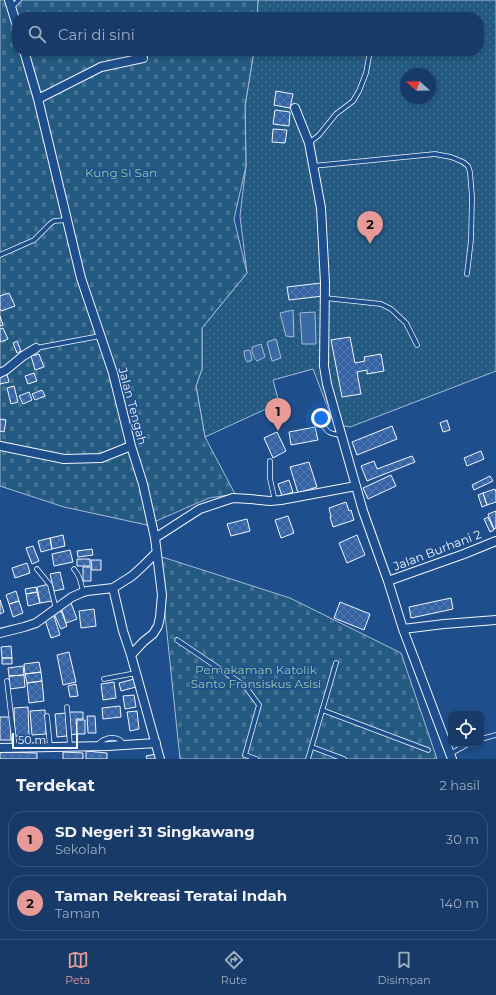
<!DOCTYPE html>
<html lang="id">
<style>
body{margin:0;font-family:Montserrat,sans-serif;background:#20416f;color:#f1f3f6}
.controls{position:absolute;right:12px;bottom:12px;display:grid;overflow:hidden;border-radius:8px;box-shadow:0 2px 6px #0003}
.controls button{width:36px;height:36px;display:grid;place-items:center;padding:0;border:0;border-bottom:1px solid #36547d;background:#173a69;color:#f1f3f6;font:20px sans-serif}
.compass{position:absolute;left:400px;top:68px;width:36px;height:36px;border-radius:50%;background:#173a69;box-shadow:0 2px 6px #0003;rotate:290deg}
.scale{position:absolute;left:12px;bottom:10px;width:66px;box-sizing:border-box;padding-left:4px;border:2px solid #f2f6ff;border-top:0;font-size:11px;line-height:14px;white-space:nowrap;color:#f2f6ff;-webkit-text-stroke:3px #1f4e8c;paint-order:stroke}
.you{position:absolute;left:321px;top:418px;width:14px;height:14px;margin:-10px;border:3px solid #fff;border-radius:50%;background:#1a73e8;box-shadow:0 0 0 6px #1a73e833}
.badge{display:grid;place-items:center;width:26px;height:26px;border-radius:50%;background:#e69b98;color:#111;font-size:13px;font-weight:700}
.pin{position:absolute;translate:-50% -33px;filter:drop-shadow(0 1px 2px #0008)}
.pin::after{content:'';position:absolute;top:21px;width:14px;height:12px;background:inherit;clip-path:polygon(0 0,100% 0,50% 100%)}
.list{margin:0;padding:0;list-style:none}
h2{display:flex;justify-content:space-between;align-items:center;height:52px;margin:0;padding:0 16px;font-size:17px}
h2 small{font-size:13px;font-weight:400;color:#9eadc0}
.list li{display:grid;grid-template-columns:26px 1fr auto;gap:12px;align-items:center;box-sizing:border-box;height:56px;margin:0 8px 8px;padding:0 8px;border:1px solid #36547d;border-radius:16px}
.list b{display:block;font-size:15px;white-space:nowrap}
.list p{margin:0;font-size:13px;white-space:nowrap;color:#9eadc0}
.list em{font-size:13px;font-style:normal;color:#9eadc0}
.icon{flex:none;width:22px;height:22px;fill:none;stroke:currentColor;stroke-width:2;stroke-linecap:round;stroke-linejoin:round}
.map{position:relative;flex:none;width:496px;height:759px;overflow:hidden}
.search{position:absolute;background:#173a69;box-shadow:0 2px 6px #0003;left:12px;right:12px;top:12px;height:44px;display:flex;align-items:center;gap:10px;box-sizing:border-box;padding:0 14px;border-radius:16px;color:#9eadc0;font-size:15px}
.sheet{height:180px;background:#173a69}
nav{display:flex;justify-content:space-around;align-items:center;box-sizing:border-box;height:56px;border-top:1px solid #36547d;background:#173a69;font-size:11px;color:#9eadc0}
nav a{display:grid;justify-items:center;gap:2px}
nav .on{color:#e69b98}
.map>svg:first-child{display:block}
.grass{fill:url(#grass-dots);stroke:#a8bbd7;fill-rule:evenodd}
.cemetery{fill:url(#cemetery-stones);stroke:#a8bbd7}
.water{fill:#3b69a3;stroke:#a8bbd7}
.building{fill:url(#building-cross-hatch);stroke:#f2f6ff}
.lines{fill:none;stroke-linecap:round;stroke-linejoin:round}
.lane-casing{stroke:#f2f6ff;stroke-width:5.5}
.street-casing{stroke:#f2f6ff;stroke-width:10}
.lane{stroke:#1f4e8c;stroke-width:4}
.street{stroke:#1f4e8c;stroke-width:8}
.labels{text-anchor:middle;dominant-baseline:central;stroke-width:3;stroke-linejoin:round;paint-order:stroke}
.park-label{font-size:12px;fill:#97c8a6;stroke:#1f4e8c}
.street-label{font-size:12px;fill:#f2f6ff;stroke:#1f4e8c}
</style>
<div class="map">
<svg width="496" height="759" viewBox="0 0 496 759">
<defs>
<pattern id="grass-dots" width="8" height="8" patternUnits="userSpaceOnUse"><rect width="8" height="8" fill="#245a82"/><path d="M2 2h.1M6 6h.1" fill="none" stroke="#447295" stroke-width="1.8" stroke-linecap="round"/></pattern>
<pattern id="cemetery-stones" width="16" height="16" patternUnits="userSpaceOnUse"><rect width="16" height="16" fill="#245a82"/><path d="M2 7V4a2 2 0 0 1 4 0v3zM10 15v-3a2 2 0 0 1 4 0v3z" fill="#447295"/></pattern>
<pattern id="building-cross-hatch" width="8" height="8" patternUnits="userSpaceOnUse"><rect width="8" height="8" fill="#3563a3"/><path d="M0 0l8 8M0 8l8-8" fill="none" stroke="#537ab1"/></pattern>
</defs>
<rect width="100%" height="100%" fill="#1f4e8c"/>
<path class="grass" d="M258,0H496V371L350,427L334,424L313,369L273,380L279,403L205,437L196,386L202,369V328L247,273L240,216L246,166L245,106L254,51H479V17H257ZM406,74H430V98H406Z"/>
<path class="cemetery" d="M0,0H258L257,17H17V51H254L245,106L246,166L234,219L247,273L202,328V369L196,386L205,437L235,494L209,498L147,525L64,507L0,486Z
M159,556L290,598L401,653L437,759H180Z"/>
<path class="water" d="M293,310L294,337L286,336L280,313Z
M315,312L316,344H302L300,313Z
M276,339L281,358L272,361L267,342Z
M261,344L265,357L257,361C253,357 252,353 252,347Z
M250,350L252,360L247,362L245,358L244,351Z"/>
<path class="building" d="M276,91L293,94L290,108L274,105Z
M275,110L290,112L289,126L273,124Z
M273,129L287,130L285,143L272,142Z
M321,283L323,296L289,300L287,287Z
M9,293L15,306L1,311L0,309V296Z
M0,316L3,325L0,326Z
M3,328L8,339L1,342L0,339V329Z
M350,337L355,363L365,361L364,357L381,354L384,371L367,374V370L357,372L361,394L342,397L331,340Z
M17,341L21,351L17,353L13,343Z
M39,354L44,367L35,370L31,356Z
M34,373L37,381L28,384L25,376Z
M7,374L9,382L0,384V376Z
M14,386L18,402L11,404L7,388Z
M42,390L45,396L35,400L32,394Z
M29,392L32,400L23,404L19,396Z
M0,419L6,420L4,432L0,431Z
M447,420L450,430L443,432L440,423Z
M392,426L397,439L357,455L352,442Z
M315,427L318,440L291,445L289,432Z
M277,432L286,451L273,458L264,438Z
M481,451L484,459L467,466L464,458Z
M412,456L415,462L367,481L361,466L374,461L377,469Z
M309,462L317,487L298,493L290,467Z
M391,475L396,486L368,499L363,488Z
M490,476L493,481L474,490L472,485Z
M289,480L293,492L282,496L278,484Z
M495,489L496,492V502L487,505L483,493Z
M483,493L487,505L482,507L478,495Z
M346,502L349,511L351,510L354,520L333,527L330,517H331L329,508Z
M496,511V528L494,529L488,514Z
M288,516L294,533L281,538L275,520Z
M488,517L494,530L490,532L484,519Z
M247,519L250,531L231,536L227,524Z
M63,535L65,546L52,549L50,538Z
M357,535L365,555L347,563L339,543Z
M50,538L52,549L41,552L38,541Z
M33,546L39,561L32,564L26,548Z
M92,549L93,555L78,557L77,551Z
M70,550L73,562L54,566L52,554Z
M77,559H90V566H77Z
M91,560H101V570H92Z
M27,563L30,573L15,578L12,568Z
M83,567H91V581H83Z
M60,572L64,589L54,591L50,574Z
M49,584L52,601L40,603L37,587Z
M36,587L37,592L26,594L25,589Z
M16,591L19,601L9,604L6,595Z
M37,592L40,603L28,606L26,594Z
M451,598L453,609L411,618L409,607Z
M0,600L4,612L0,614Z
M19,601L23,613L13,617L9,604Z
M340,602L370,614L364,630L334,618Z
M71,603L77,619L66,623L61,607Z
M94,609L96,626L81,628L79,611Z
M61,611L67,626L61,629L54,614Z
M54,616L60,635L51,638L45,620Z
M11,646L12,658H2L1,647Z
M69,652L76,682L63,685L57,655Z
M2,658H12V664H2Z
M39,662L41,672L25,674L24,664Z
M23,666L24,675L9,676L8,668Z
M41,672L42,681L27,683L25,674Z
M24,675L25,687L10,689L9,676Z
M134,679L136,687L121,691L119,683Z
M42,681L44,701L29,703L27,683Z
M114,682L116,698L103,700L101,684Z
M76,684L78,696L70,697L68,686Z
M134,695L136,707L125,709L123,696Z
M120,706L121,717L103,719L102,708Z
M28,707L29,736H15L14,708Z
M45,710L46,734L32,735L30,711Z
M137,711L139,729L130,731L127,712Z
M69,712H83V719H76L77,734L70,735Z
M66,713L67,736L57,737L55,714Z
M87,716H95L96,733H88Z
M0,717H10L11,740H0Z
M77,720H85V734H77Z
M86,751L107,753V759H86Z
M0,752L37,753V759H0Z
M63,752L83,753V759H63Z
M156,754L157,759H147L146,756Z"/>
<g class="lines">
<g class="lane-casing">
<path id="lane" d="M12,7L19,0
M309,143L319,135L336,114L353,101L359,91L366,73L370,51
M313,166L435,154L451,157L463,162L468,166L470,172L472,197L471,240L467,274
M0,255L34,240L50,224L54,221L67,220
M325,298L381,304L391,309L406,323L417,345
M36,348L100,336
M322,423C327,433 331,434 341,435
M270,461V479L275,501
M37,569L50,585L56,609
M74,569C80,576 81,583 83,592
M177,640L245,686L259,705L245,755L256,759
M104,679L136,673
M7,681L15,748
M67,707L70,746
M322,710L428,750
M47,716L50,747
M481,739L496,735
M97,746C101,739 113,735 120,740C122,742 123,743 125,745
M312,747L344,759
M450,754L468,744
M308,759L336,663"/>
</g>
<g class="street-casing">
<path id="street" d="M9,0L17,26
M24,51L38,99L81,278L113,373L131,446L143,484L155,538L162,595L160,617L158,626L153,634L143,642L131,655L160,759
M38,99L101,67L143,58
M295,108L309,143L321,208L325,283L324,366L327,384L363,511L388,581
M0,373L6,370L23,356L36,348
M0,446L64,459L101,458L131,446
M155,538L200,509L233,498L250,499L270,501L281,500L356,486
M113,588L123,631L131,655
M403,629L388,581L464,554L496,541
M0,633L24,627L36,623L72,597L81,593L87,591L113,588L132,576L143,566L156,553
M0,748L108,746L156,743
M452,759L403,629L444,624L496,620"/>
</g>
<use href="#lane" class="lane"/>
<use href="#street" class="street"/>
</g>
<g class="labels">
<g class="park-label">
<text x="121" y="172">Kung Si San</text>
<text x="256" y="669">Pemakaman Katolik<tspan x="256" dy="14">Santo Fransiskus Asisi</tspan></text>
</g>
<g class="street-label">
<text transform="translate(133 406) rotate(75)">Jalan Tengah</text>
<text transform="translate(437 550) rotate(-21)">Jalan Burhani 2</text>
</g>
</g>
</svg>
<div class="controls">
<button><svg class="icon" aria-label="locate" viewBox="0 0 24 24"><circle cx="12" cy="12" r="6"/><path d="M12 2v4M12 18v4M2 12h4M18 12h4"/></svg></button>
</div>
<svg class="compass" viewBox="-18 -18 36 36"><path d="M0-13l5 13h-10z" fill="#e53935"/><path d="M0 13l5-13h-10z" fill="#9eadc0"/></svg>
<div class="scale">50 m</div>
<div class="you"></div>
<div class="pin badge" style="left:278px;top:431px">1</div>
<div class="pin badge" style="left:370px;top:244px">2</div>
<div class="search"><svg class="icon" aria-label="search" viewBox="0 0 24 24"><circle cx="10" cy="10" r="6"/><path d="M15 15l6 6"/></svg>Cari di sini</div>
</div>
<section class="sheet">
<h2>Terdekat<small>2 hasil</small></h2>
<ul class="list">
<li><span class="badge">1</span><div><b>SD Negeri 31 Singkawang</b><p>Sekolah</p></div><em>30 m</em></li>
<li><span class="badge">2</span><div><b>Taman Rekreasi Teratai Indah</b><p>Taman</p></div><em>140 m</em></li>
</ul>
</section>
<nav>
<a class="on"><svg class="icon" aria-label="map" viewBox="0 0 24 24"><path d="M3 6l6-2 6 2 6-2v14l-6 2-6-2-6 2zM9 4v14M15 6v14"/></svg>Peta</a>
<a><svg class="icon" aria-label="directions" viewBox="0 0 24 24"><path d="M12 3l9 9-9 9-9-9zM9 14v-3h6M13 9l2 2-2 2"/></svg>Rute</a>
<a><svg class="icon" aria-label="saved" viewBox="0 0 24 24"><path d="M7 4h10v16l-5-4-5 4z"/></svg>Disimpan</a>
</nav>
